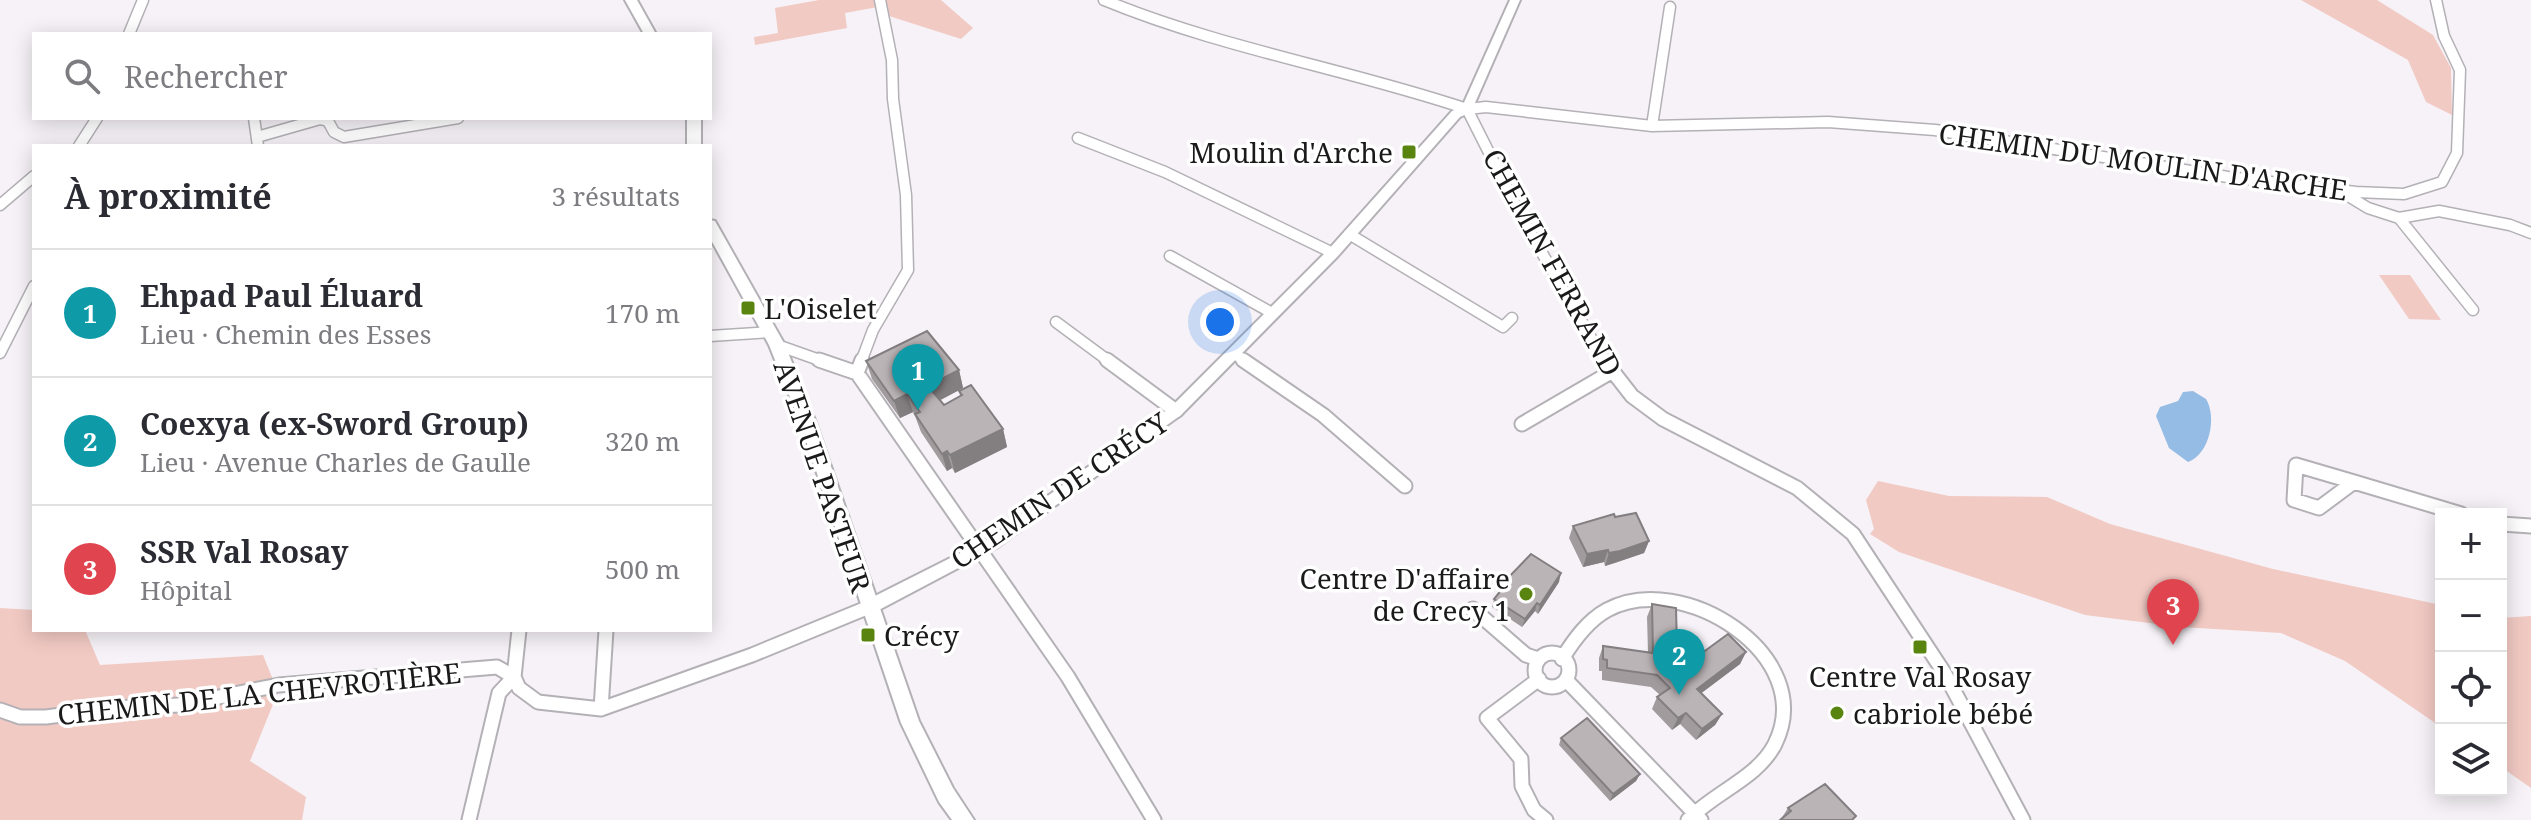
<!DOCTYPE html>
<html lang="fr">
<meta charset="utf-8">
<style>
body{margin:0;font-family:"Noto Serif",serif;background:#f7f7f7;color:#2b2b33}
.controls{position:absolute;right:24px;bottom:24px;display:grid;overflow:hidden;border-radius:0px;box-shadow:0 4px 20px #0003}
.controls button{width:72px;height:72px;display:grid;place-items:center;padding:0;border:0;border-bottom:2px solid #e1e1e2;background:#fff;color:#2b2b33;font:40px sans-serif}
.you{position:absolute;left:1220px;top:322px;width:28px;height:28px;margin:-20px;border:6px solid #fff;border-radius:50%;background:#1a73e8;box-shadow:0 0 0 12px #1a73e833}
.badge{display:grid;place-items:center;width:52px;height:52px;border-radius:50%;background:#59840f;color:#fff;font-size:26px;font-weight:700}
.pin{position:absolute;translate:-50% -66px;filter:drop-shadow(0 2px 4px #0008)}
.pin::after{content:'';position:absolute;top:42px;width:28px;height:24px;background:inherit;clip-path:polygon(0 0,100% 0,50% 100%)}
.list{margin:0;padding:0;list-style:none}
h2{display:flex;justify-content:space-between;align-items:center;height:104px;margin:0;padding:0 32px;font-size:34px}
h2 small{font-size:26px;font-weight:400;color:#7c7c81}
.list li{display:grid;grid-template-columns:52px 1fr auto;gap:24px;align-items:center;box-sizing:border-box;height:128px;padding:0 32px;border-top:2px solid #e1e1e2}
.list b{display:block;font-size:30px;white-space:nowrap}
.list p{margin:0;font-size:26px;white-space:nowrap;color:#7c7c81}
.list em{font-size:26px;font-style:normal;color:#7c7c81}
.icon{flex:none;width:44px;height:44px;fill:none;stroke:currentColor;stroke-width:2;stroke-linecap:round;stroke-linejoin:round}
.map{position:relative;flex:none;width:2531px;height:820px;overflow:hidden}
.search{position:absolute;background:#fff;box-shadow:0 4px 20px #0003;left:32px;top:32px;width:680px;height:88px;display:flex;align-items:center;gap:20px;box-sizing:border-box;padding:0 28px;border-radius:0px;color:#7c7c81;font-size:30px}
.panel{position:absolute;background:#fff;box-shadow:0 4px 20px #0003;left:32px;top:144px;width:680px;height:488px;border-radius:0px}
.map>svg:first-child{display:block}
.green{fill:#f2cac4}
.water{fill:#95bce4}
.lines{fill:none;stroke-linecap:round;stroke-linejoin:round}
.minor-far1-casing{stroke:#b4b1b6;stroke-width:13}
.minor-casing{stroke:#b4b1b6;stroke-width:17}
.tertiary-casing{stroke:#b4b1b6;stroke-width:4}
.secondary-casing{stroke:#b4b1b6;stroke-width:4}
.minor-far1{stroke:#fff;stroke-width:10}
.minor{stroke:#fff;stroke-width:13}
.tertiary{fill:#fff;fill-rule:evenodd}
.secondary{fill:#fff;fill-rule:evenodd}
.wall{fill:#a19b9d}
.shaded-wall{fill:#837e80}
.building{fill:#bbb4b7;stroke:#837e80;stroke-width:2}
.poi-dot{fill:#59840f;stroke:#fff;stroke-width:3}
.labels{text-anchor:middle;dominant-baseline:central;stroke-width:7;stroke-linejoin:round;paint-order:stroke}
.poi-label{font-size:28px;fill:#1b1a1b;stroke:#fff;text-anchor:start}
.street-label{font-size:28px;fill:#1b1a1b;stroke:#fff}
</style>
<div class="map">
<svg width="2531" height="820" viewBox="0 0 2531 820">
<rect width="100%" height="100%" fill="#f6f2f7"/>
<path class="green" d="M819,0H876L878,7L845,13L847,28L755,45L754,37L778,33L775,8Z
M886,0H941L973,28L961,39L889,16Z
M2301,0H2377L2433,35L2451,68L2452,115L2426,102L2408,60Z
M2379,275H2410L2441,320L2409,319Z
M1878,481L1949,496L2047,497L2110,524L2273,569L2441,605V727L2345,661L2281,633L2181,627L2085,615L1899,552L1870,534L1874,529L1866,500Z
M0,608L34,610V630H85L100,665L263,655L278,692L250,761L306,797L302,820H0Z
M2531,616V788L2501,767V618Z"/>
<path class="water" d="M2193,391L2206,399C2217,417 2210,454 2188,462L2169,448L2156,416L2160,407L2178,401L2183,392Z"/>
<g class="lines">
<g class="minor-far1-casing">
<path id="minor-far1" d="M1104,0C1220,48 1348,69 1467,109
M129,34L143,0
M1467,109L1486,107L1652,126L1828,122L1935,130L2228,177L2356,192L2404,194L2442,182L2457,153L2460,70L2444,36L2436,0
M1467,109L1523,220L1605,362
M254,118L258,146
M1652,126L1670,7
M257,137L320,119L328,121L334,132L344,137L458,118
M1078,138L1165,172L1333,253
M79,146L97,118
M2345,194L2368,208L2399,218L2439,211L2510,225L2531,233
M0,205L34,176
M2399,218L2473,310
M1349,234L1503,327L1512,318
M1170,256L1272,313
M1056,322L1110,362
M710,336L771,332
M777,345L825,362
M0,353L34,286
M1235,354L1246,362
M861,362L873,330L908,270L906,195L893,99L892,60L880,0"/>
</g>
<g class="minor-casing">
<path id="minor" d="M819,360L857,373L1068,677L1154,820
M1107,360L1176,411
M1243,360L1323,415L1405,486
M1604,360L1632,396L1663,419L1797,488L1853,534L1945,674L2023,820
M857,373L862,360
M1522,424L1611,372
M2296,465L2354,482L2319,508L2294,500Z
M2354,482L2461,514
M2501,524L2531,526
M1473,609L1526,655L1538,659
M1535 670a17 17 0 1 1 34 0a17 17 0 1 1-34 0Z
M1562,659C1573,641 1587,621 1607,610C1681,569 1819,655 1775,744C1758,778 1713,793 1688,820
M514,677L519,630
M1539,679L1487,718L1521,759L1522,786L1534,810L1546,820
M1567,681L1701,820
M601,709L606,630
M0,710L20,717H46L114,708L179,705L279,685L497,667L514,677L519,688L538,702L601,709L752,655L869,607
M469,820L499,693L514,677"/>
</g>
<g class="tertiary-casing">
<path id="tertiary" d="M1510,0H1520L1471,112L1460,117L1338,256L1181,415L998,547L875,612L869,614L863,612L861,607L863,602L988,539L1171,407L1328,250L1452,111L1462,107Z"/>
</g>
<g class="secondary-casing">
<path id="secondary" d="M625,0H637L656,34H644Z
M687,118H701V146H687Z
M710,220L715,221L785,345L815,420L919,721L953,788L974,820H952L939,802L901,723L799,420L769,345L710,238Z"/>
</g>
<use href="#minor-far1" class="minor-far1"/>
<use href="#minor" class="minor"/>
<use href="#tertiary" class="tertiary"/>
<use href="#secondary" class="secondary"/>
</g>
<path class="wall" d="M866,361L959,370L963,388L940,400L944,405L960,396L959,391L1003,429L1007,447L955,473L952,468L947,471L921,432L915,416L913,412L900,418L872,379Z
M1615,517L1649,541L1644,553L1615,563L1605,566L1604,562L1583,567L1569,538L1573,526Z
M1504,582H1559L1538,614L1535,611L1522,627L1492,607L1494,599L1502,589Z
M1652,604L1677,648L1683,655L1698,656L1746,652L1740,664L1701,693L1722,714L1715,725L1696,740L1680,724L1672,730L1652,709L1657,697L1660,695L1651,687L1602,680V671H1599V658L1603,646L1648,652L1647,617Z
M1561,738L1640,774L1636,781L1610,801L1559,745Z
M1788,808L1853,820L1781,819Z"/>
<path class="shaded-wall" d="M959,370L963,388L933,404L928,386Z
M907,394L913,412L900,418L894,401Z
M1003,429L1007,447L955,473L950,455Z
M947,451L952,468L947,471L942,454Z
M1649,541L1644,553L1605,566L1609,553Z
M1608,550L1604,562L1583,567L1587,554Z
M1561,573L1559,582L1538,614L1540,605Z
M1537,603L1535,611L1522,627L1525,619Z
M1746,652L1740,664L1691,701L1697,689Z
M1686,713L1680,724L1672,730L1678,718Z
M1722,714L1715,725L1696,740L1702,729Z
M1640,774L1636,781L1610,801L1613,794Z"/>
<path class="building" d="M927,331L959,370L928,386L944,405L962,395L959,391L971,385L1003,429L950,455L947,451L942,454L915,414L920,412L907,394L894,401L866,361Z
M1636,513L1649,541L1620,551L1609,553L1608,550L1587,554L1573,526L1614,514L1615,517Z
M1531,554L1561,573L1540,605L1537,603L1525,619L1494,599L1507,583L1504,582Z
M1652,604L1676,608L1677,648H1683V655L1698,656L1728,634L1746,652L1697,689L1722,714L1702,729L1686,713L1678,718L1657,697L1670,688L1657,675L1607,668V660L1603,659V646L1653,653Z
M1587,718L1640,774L1613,794L1561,738Z
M1825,784L1856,816L1852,820H1780L1791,811L1788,808Z"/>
<g class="poi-dot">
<rect x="1401" y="144" width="16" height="16" rx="4"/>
<rect x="740" y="300" width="16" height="16" rx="4"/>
<circle cx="1526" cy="594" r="8"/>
<rect x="860" y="627" width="16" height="16" rx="4"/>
<rect x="1912" y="639" width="16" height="16" rx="4"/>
<circle cx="1837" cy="713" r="8"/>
</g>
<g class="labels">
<g class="poi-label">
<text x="1393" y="152" text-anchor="end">Moulin d'Arche</text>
<text x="764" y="308">L'Oiselet</text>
<text x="1510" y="578" text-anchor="end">Centre D'affaire<tspan x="1510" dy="32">de Crecy 1</tspan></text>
<text x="884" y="635">Crécy</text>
<text x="1920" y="676" text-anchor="middle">Centre Val Rosay</text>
<text x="1853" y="713">cabriole bébé</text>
</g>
<g class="street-label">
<text transform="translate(2143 161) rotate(8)">CHEMIN DU MOULIN D'ARCHE</text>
<text transform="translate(1553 262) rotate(61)">CHEMIN FERRAND</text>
<text transform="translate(823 476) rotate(71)">AVENUE PASTEUR</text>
<text transform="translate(1059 490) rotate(-34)">CHEMIN DE CRÉCY</text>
<text transform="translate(259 693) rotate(-6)">CHEMIN DE LA CHEVROTIÈRE</text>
</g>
</g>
</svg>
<div class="controls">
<button>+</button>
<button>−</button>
<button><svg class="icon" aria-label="locate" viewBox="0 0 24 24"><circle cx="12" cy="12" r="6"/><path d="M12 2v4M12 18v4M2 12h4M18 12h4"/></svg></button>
<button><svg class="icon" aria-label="layers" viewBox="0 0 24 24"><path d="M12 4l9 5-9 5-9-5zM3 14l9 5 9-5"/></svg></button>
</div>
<div class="you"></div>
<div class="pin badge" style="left:918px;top:410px;background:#0f9aa8">1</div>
<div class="pin badge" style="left:1679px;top:695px;background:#0f9aa8">2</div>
<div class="pin badge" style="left:2173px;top:645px;background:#e0444e">3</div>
<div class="search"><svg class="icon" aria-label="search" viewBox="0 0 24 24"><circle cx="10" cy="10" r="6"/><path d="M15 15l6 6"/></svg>Rechercher</div>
<section class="panel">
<h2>À proximité<small>3 résultats</small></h2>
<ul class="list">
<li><span class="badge" style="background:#0f9aa8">1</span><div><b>Ehpad Paul Éluard</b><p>Lieu · Chemin des Esses</p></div><em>170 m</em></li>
<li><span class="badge" style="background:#0f9aa8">2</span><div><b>Coexya (ex-Sword Group)</b><p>Lieu · Avenue Charles de Gaulle</p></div><em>320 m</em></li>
<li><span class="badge" style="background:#e0444e">3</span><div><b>SSR Val Rosay</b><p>Hôpital</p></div><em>500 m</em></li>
</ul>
</section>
</div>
